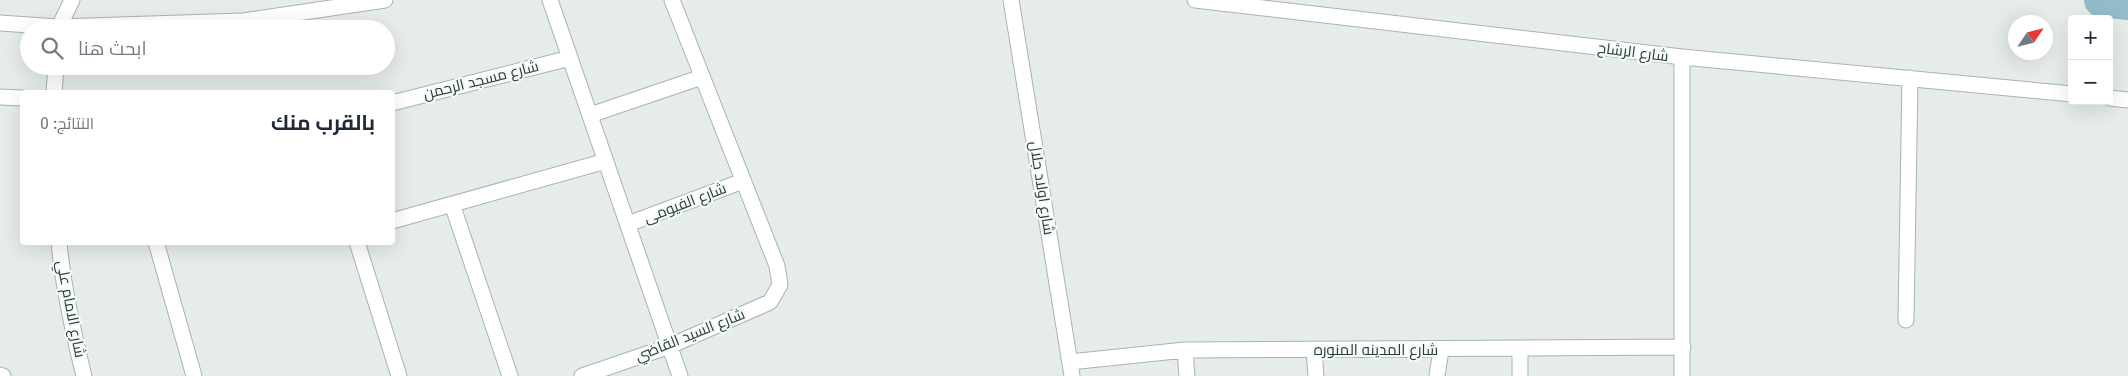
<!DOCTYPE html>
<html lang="ar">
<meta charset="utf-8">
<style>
body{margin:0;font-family:"Fira Sans",Cairo,sans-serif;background:#f6f6f7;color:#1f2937;direction:rtl}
.controls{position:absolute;right:15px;top:15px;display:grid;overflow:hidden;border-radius:5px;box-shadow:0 5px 20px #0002}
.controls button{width:45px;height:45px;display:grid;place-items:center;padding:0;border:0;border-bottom:1px solid #e0e1e3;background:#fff;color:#1f2937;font:25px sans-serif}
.compass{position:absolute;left:2008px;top:15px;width:45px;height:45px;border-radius:50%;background:#fff;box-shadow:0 5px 20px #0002;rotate:55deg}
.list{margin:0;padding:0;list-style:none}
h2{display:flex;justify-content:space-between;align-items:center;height:65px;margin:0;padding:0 20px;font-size:21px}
h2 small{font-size:16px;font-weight:400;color:#747a83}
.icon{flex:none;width:28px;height:28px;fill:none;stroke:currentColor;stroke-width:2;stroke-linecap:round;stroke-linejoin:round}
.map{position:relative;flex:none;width:2128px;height:376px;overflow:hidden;direction:ltr}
.search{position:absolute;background:#fff;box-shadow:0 5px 20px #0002;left:20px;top:20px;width:375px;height:55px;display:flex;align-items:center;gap:12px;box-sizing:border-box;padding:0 18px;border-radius:28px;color:#747a83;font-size:19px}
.panel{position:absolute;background:#fff;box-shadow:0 5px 20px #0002;left:20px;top:90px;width:375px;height:155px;border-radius:5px;direction:rtl}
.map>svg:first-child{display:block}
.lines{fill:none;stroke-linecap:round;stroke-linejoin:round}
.canal{stroke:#93bccb;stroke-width:34}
.minor-casing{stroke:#a8b4b1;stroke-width:17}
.minor{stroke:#fff;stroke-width:15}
.labels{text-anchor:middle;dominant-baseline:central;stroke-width:4.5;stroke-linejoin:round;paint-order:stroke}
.street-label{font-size:15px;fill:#263c38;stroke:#f5f9f7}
</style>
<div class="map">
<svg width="2128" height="376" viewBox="0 0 2128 376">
<rect width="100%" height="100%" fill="#e5ecea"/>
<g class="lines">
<path class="canal" d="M2101,0L2128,3"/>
<g class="minor-casing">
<path id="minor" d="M550,0L680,376
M1011,0L1072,376
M1195,0L1682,57L2072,94
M0,23L58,27L243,21L385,0
M58,29L72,0
M54,92L56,66
M0,97L22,98
M2109,98L2128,100
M392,103L570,58
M590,115L702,77
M452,204L510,376
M392,221L606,161
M628,224L743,181
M59,242C63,288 73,332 84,376
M156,242L194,376
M357,242L399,376
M1906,320L1910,78
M1185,350L1187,376
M1314,350L1316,376
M1070,362L1185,350L1683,347
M0,375L3,376
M582,376L670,346L770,302L780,285L777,266L672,0
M1437,376L1441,350
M1520,376V349
M1682,376V57"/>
</g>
<use href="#minor" class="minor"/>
</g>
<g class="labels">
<g class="street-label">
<text transform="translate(1633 52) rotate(7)">شارع الرشاح</text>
<text transform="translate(481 80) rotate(-14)">شارع مسجد الرحمن</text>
<text transform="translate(1042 188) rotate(81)">شارع اولاد جلال</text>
<text transform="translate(685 203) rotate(-21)">شارع الفيومى</text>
<text transform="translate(71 309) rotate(79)">شارع الامام علي</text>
<text transform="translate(690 335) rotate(-22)">شارع السيد القاضي</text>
<text x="1376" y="350">شارع المدينه المنوره</text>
</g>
</g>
</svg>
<div class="controls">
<button>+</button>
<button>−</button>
</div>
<svg class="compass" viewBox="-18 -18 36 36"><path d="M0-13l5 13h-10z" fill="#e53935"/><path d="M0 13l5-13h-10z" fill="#747a83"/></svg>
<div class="search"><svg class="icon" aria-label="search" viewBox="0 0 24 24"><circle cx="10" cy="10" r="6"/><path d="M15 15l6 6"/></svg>ابحث هنا</div>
<section class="panel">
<h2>بالقرب منك<small>النتائج: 0</small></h2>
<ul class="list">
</ul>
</section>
</div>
